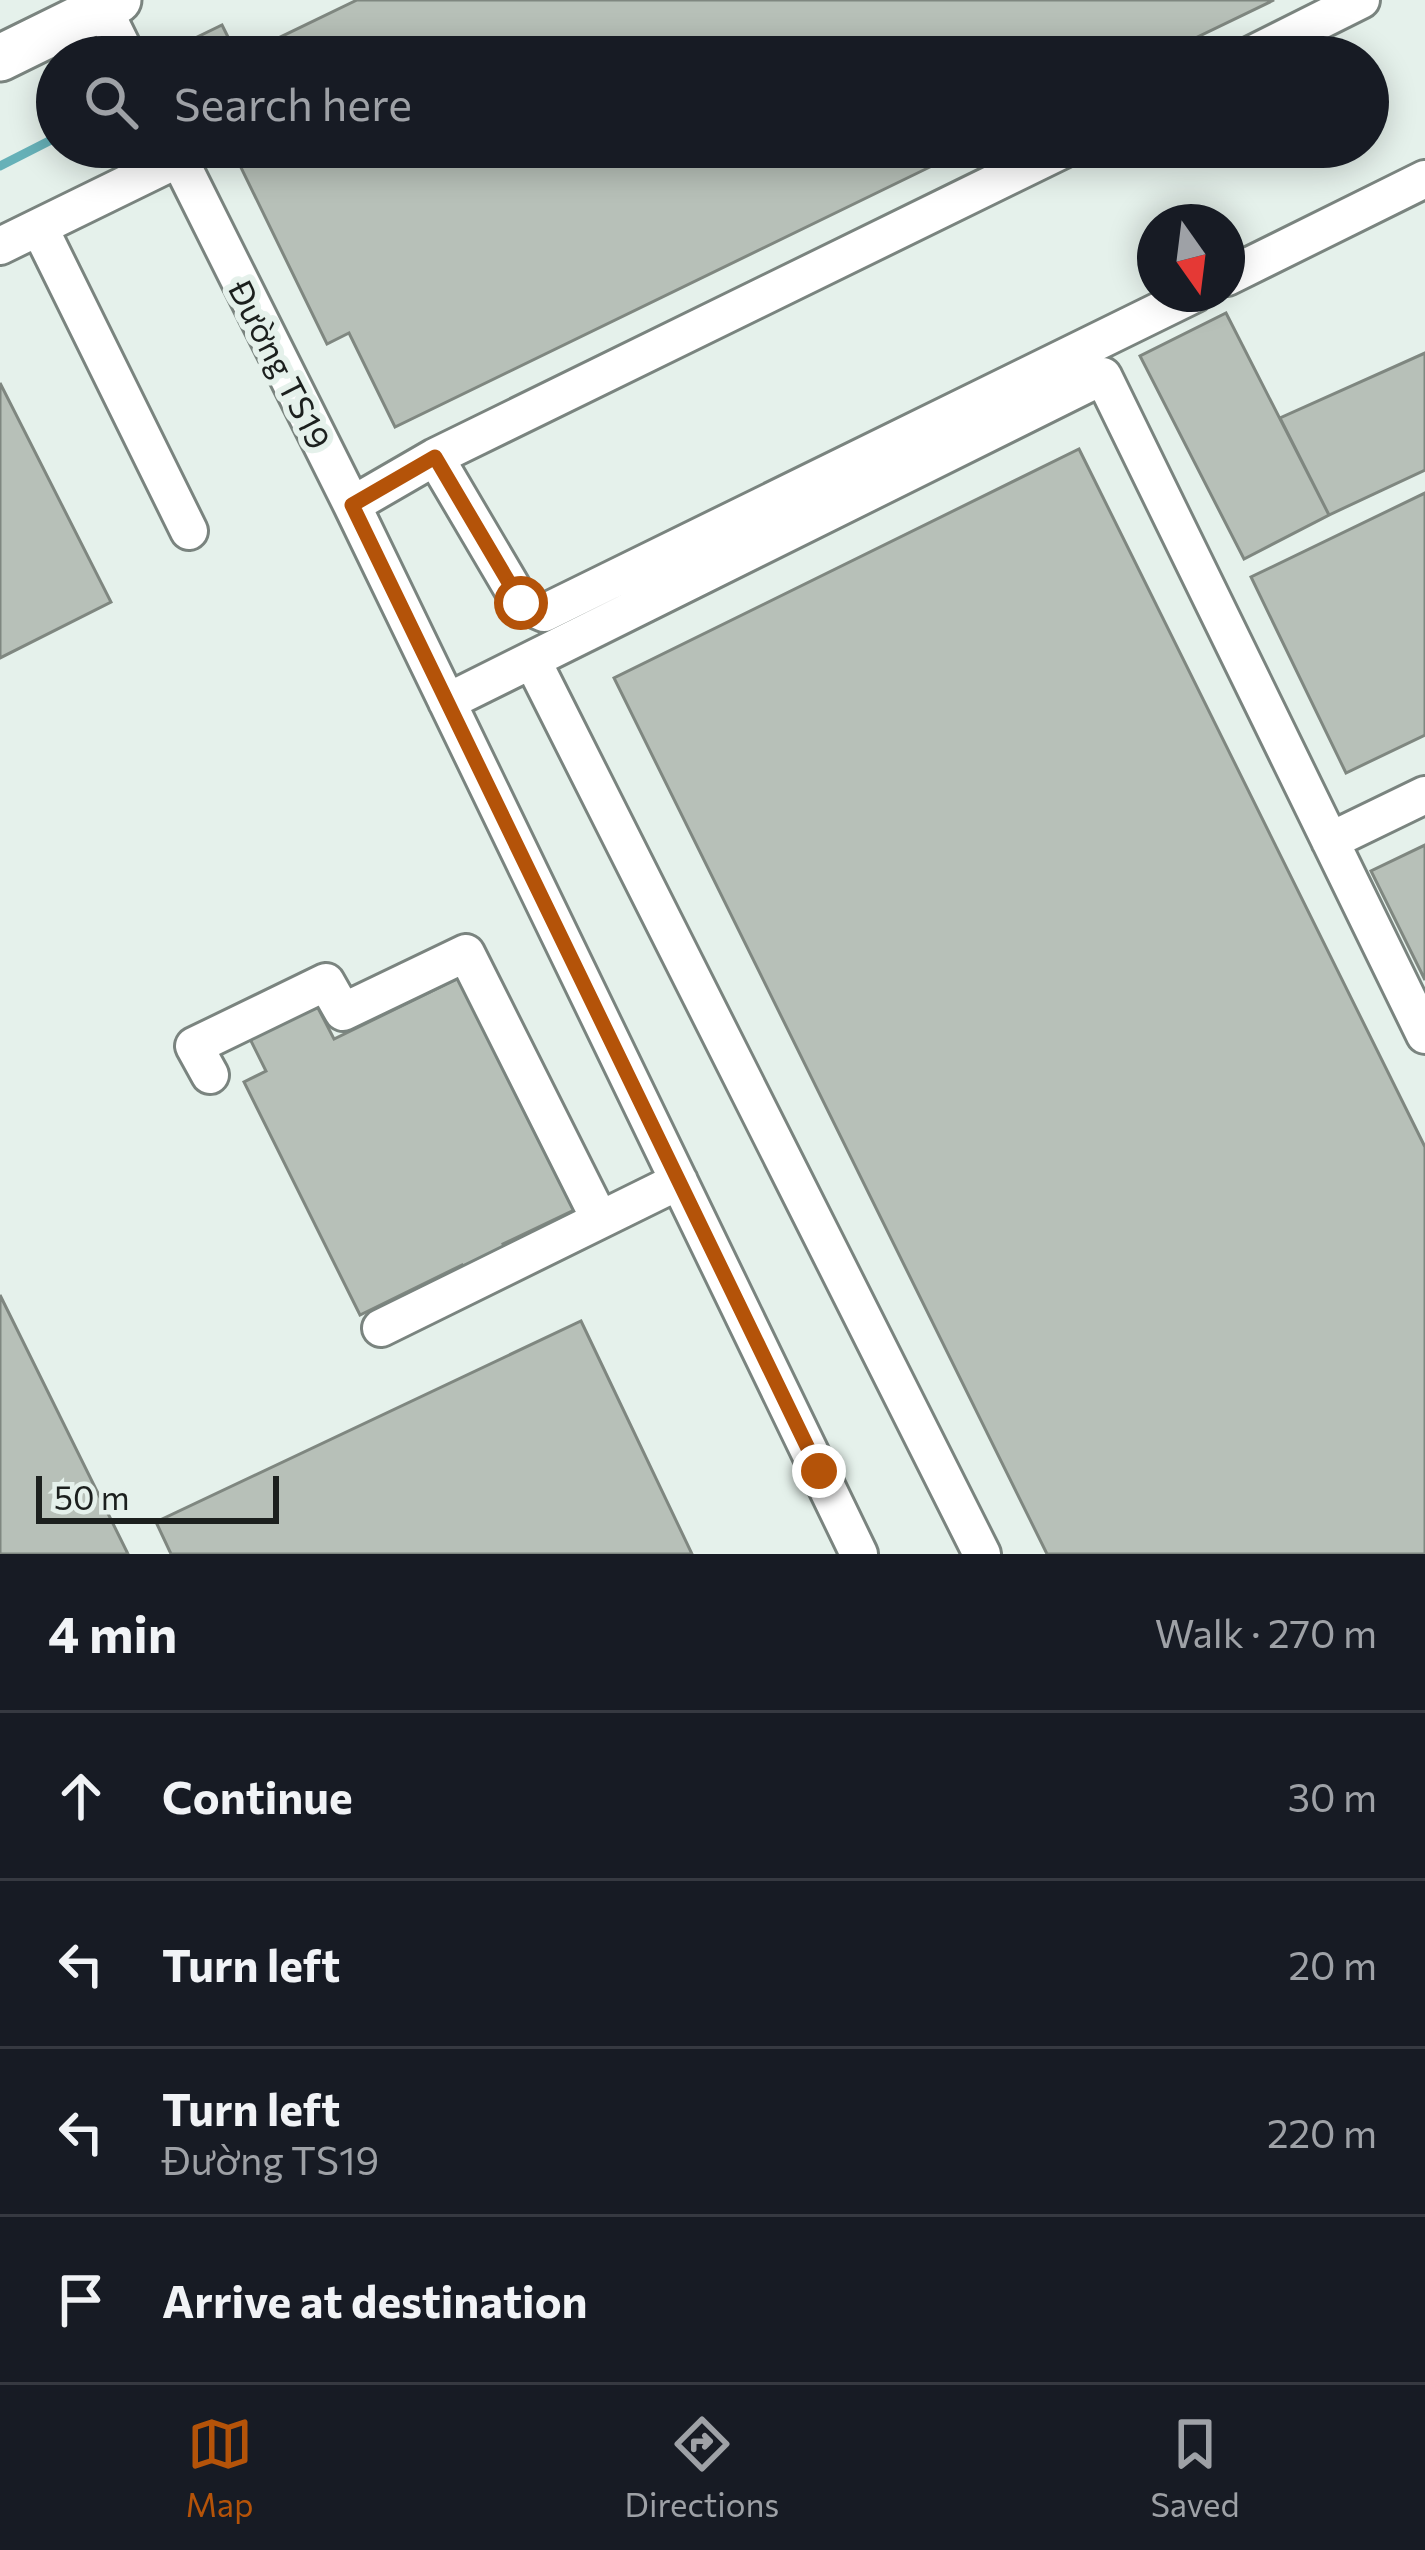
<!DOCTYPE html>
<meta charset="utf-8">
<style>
body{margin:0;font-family:Commissioner,sans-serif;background:#242831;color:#f1f3f6}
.compass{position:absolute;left:1137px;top:204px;width:108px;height:108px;border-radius:50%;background:#171b24;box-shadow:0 6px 30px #0003;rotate:166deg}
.scale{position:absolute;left:36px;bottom:30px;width:243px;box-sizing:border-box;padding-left:12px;border:6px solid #1c201e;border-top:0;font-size:33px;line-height:42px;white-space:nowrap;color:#1c201e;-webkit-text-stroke:9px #e5f1eb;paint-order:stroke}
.stop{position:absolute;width:36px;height:36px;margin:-27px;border:9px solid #b45309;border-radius:50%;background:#fff}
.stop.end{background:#b45309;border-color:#fff;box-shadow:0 3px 12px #0008}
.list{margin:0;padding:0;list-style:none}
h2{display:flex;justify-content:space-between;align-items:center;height:156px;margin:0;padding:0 48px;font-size:51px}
h2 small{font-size:39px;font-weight:400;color:#9ea1a6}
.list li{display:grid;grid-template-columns:78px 1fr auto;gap:36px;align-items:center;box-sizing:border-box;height:168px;padding:0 48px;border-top:3px solid #363941}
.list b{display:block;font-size:45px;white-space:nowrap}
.list p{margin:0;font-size:39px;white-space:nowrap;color:#9ea1a6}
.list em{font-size:39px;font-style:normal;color:#9ea1a6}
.icon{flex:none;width:66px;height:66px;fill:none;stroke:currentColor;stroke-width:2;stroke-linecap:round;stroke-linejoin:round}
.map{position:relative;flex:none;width:1425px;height:1554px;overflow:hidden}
.search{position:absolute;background:#171b24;box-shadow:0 6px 30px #0003;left:36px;right:36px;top:36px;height:132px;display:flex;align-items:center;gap:30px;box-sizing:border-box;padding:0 42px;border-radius:66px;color:#9ea1a6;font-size:45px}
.sheet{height:828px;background:#171b24}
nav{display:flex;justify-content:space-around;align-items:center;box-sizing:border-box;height:168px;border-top:3px solid #363941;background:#171b24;font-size:33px;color:#9ea1a6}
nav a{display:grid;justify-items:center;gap:6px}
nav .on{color:#b45309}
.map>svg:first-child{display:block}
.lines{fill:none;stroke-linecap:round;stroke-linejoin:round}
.stream{stroke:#66b1b8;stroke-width:9}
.building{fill:#b7c0b8;stroke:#7f8780;stroke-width:3}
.minor-casing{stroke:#7a847f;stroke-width:42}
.major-casing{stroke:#7a847f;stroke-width:51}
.minor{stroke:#fff;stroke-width:36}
.major{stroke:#fff;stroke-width:45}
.route{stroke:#b45309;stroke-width:15}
.labels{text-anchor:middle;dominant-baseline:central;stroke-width:12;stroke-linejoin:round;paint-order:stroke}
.street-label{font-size:33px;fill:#1c201e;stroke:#e5f1eb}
</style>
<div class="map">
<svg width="1425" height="1554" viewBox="0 0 1425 1554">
<rect width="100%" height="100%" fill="#e5f1eb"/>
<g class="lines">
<path class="stream" d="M0,166L57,137"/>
</g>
<path class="building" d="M357,0H1274L1156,57H239Z
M222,25L238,57H187L181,45Z
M231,147H971L395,427L349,333L327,344Z
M1226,313L1329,515L1244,559L1140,356Z
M1425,353V470L1329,515L1280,418Z
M0,383L111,602L0,658Z
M1079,449L1425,1147V1554H1047L614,678Z
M1425,493V735L1346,773L1251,577Z
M1425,845V980L1371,871Z
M459,978L574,1210L503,1244L514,1268L474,1288L462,1265L360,1315L244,1082L266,1071L250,1039L317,1006L334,1039Z
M0,1295L128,1554H0Z
M581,1321L692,1554H171L156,1522Z"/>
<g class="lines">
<g class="minor-casing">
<path id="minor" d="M99,0L127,57
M1247,57L1361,0
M173,147L352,505L859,1554
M39,227L189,531
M0,246L178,159
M1227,277L1425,179
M435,457L521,603L544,613L1194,294
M352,505L435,457L1068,147
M532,660L982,1554
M447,702L1103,376L1425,1035
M1330,841L1425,795
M210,1075L194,1046L326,982L343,1012L466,953L600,1220
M381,1328L679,1181"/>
</g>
<g class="major-casing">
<path id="major" d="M0,58L118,0"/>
</g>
<use href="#minor" class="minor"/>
<use href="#major" class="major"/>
</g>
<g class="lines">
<path class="route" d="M521,603L435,457L352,505L819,1471"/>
</g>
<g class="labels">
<g class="street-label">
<text transform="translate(281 364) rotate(63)">Đường TS19</text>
</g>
</g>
</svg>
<svg class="compass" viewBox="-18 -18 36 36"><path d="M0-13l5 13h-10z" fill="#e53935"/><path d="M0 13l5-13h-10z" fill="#9ea1a6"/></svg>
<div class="scale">50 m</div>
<div class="stop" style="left:521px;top:603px"></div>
<div class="stop end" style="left:819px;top:1471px"></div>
<div class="search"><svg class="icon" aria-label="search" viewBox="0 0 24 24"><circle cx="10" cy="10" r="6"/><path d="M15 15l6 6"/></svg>Search here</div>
</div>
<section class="sheet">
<h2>4 min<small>Walk · 270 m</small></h2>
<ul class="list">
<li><svg class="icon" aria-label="ahead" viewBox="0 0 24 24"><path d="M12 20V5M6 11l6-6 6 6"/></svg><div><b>Continue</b></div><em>30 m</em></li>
<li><svg class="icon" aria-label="left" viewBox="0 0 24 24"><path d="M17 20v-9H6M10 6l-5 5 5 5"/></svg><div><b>Turn left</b></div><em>20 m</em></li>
<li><svg class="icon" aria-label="left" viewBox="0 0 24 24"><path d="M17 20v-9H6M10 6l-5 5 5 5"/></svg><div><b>Turn left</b><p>Đường TS19</p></div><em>220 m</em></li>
<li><svg class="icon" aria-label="arrive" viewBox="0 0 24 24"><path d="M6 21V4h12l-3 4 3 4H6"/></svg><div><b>Arrive at destination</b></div></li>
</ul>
</section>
<nav>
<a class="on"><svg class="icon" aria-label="map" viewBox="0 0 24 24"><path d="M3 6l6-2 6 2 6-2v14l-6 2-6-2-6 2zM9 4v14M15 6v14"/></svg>Map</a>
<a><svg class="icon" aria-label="directions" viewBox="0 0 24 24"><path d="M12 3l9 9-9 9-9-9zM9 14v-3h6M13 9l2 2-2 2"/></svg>Directions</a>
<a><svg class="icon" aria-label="saved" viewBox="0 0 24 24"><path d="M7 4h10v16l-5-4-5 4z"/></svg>Saved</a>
</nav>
